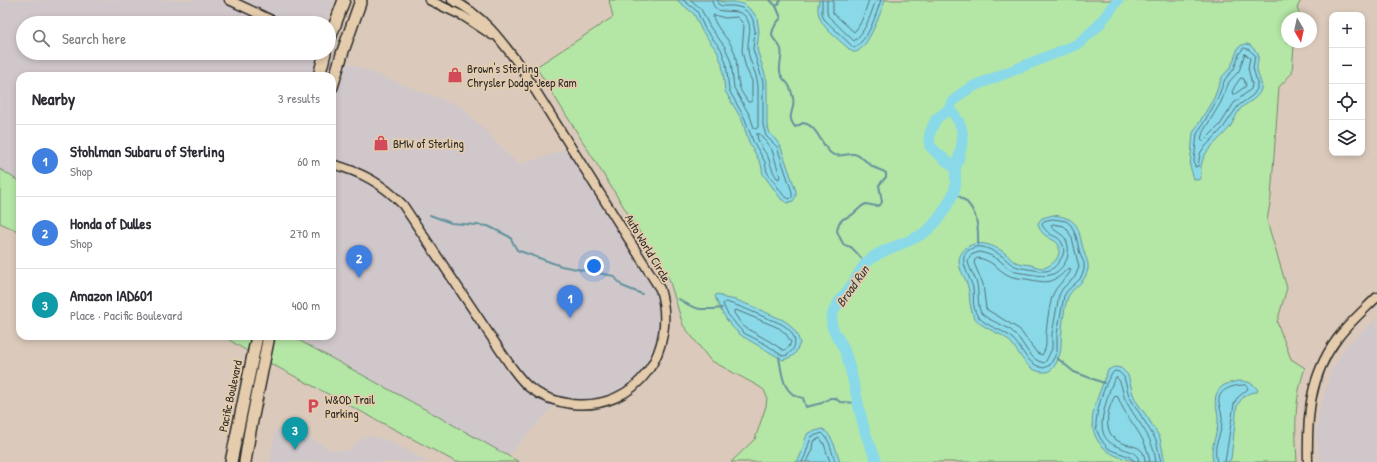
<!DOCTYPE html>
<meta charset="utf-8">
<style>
body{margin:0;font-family:"Patrick Hand",sans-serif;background:#f7f7f7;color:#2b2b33}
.controls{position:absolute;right:12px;top:12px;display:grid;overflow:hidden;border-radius:8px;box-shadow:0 2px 6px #0003}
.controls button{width:36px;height:36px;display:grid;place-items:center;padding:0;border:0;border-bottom:1px solid #e1e1e2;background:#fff;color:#2b2b33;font:20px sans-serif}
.compass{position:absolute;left:1281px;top:12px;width:36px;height:36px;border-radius:50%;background:#fff;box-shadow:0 2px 6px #0003;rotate:171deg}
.you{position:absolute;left:594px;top:266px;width:14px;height:14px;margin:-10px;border:3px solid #fff;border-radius:50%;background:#1a73e8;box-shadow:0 0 0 6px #1a73e833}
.badge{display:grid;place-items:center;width:26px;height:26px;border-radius:50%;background:#d93025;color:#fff;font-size:13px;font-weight:700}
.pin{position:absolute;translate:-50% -33px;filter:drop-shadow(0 1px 2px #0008)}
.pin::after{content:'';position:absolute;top:21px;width:14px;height:12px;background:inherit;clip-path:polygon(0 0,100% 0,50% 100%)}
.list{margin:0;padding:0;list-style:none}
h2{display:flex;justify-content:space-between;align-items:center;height:52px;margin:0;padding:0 16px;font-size:17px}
h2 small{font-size:13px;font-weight:400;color:#7c7c81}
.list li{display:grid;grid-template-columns:26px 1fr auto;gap:12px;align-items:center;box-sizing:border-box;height:72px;padding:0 16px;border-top:1px solid #e1e1e2}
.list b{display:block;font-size:15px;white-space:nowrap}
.list p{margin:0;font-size:13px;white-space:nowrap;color:#7c7c81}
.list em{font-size:13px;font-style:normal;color:#7c7c81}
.icon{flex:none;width:22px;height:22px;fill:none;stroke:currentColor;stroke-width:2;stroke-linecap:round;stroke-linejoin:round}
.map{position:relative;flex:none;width:1377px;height:462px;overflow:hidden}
.search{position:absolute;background:#fff;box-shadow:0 2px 6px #0003;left:16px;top:16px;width:320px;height:44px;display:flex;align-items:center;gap:10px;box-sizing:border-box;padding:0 14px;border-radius:22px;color:#7c7c81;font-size:15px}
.panel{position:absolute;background:#fff;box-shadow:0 2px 6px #0003;left:16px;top:72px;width:320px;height:268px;border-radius:12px}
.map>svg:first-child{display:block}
.built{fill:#d0c7cb}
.green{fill:#b4e6a6;stroke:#708868}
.water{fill:#8ad9e8;stroke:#64939c}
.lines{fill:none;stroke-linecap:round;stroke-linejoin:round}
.shore{stroke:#517177;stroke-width:1}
.stream{stroke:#64939c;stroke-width:2}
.river{stroke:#8ad9e8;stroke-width:11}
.minor-casing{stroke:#2b2b2b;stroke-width:11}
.major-casing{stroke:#2b2b2b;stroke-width:14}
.minor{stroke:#e4ccad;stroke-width:8}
.major{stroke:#e4ccad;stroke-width:11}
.labels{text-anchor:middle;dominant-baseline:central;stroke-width:3.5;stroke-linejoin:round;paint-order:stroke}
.poi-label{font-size:12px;fill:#2b2b2b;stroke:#e4ccad;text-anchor:start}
.street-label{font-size:12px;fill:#2b2b2b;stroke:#e4ccad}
.water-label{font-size:13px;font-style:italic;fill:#343c3e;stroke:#e4ccad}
</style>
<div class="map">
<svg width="1377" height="462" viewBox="0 0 1377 462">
<rect width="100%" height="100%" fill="#dbcabb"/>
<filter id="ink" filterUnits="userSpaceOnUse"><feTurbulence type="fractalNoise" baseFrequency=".025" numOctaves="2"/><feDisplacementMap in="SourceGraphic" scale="8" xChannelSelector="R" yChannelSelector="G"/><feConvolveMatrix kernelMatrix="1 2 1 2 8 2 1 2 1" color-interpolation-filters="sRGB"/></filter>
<g filter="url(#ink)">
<path class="built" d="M0,0H335L326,23H23V53H323L463,108L519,165L572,147L655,280L664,331L653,364L625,391L589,404L558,401L508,456L291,336H332V76H20V182L0,169Z
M1377,318V462H1320L1316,429L1322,401L1330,373L1348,344Z
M287,428L299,432L332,450L348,451L364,437L373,436L391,442L429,462H270L275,430Z"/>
<path class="green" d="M609,0H1301L1297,8L1301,18H1287V42H1307L1294,45L1292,73L1279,87L1271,197L1267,221L1287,288L1277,322L1291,359L1305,368C1294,400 1295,429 1297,462H731L755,439L766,406L767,397L764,390L758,386L710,360L683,325L669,279L536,67L613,17Z
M0,169L20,182V232L0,223Z
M223,336H291L432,413L519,462H456L247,351Z"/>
<path class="water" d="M677,0H718L723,2H734L744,4L753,12L757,18L759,31L757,49L767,81V125L770,133L780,145L796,191V196L793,201L787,203L781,199L763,174L761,164L749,142L742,120L725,91L722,64L717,51L702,31L694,14Z
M819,0H885C882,9 866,55 853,52C851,51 849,49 848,48C833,34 813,23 819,0Z
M1246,44L1250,45L1258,53C1259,59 1257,63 1257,68C1257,76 1263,82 1261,89C1258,99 1248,102 1241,108C1236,114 1234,121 1230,127C1215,146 1198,151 1201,179L1197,180L1194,179L1190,166L1193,133L1214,98L1222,77L1231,67L1238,48L1242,45Z
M1053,215C1082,219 1077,229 1084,252C1086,258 1089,263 1088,269C1085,283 1076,285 1069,295C1064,304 1061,335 1061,346C1061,354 1055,372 1045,372C1023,373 1019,345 1003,336C990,329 973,324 971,308C969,301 970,294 968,287C966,278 959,271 959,261C959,256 962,252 966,248C977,239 994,245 1005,253C1009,256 1011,261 1016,262C1021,264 1026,264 1031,265C1035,266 1039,268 1043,268C1050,267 1059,259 1059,252C1060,241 1055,242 1048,237C1043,235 1038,228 1038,223L1042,218Z
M717,294L725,298L736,300L749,305L783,320L789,324L797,334L800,343L796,352L793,356L783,360L742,336C729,326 720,311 715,296Z
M1114,367L1121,368L1128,375L1133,394L1136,401L1148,418L1160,438L1165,462C1142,462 1112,462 1098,441C1093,433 1091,424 1093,414C1096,399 1103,384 1108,370Z
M1238,381C1247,381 1252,382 1258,390L1257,392C1247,392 1242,397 1237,406L1231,459L1228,462H1213C1209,444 1219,434 1218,418C1218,408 1212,401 1218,391C1222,384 1230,383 1238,381Z
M823,429C833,436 836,450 840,462H797C804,451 803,442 808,433Z"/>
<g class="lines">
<path class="shore" d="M683,0L697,11L705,29L721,49L726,63L729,90L745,119L753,141L765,162L767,172L784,196L790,199L792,197V192L777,147L766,136L763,125V82L753,49L755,31L753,20L750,14L742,8L734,6H722L718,4V0
M691,0L701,9L710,27L725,47L731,62L734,88L750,116L754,128L756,129L758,127V86C757,73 749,62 748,50C747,38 754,27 745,16C736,6 714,19 712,0
M822,0V13L824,19L854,48C870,38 875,16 881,0
M827,0V12L828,16L854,41C866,32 871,13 876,0
M833,0V13L854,32C862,25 865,10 869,0
M714,15L725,18L737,17L741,21L744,26L742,51L746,68L752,81V101L750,102H748C745,97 740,91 739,85C736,74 738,62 734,51C729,38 717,30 713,17Z
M1244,48L1248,49L1255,55L1253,68L1257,82V89L1253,95L1238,106L1223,128L1202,150L1200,154L1198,166L1195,167L1194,161L1197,134L1217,100L1225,79L1234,69L1239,54Z
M1245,54L1250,58L1248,68L1252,84L1251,89L1234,103L1220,125L1204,141H1202L1201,139L1203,132L1221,102L1229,82L1239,71Z
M1241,78L1244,79L1246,86L1235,94H1233L1232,92L1235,86Z
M757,134H760L772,150L780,176L779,179L777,178C772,171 771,165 768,157C764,150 757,143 757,134Z
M1053,219L1066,221L1071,225L1076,236L1080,254L1084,263V270L1080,279L1067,291L1064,296L1057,334V352L1050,365L1044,368C1023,364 1022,342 1005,333C996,328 983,324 977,315C972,307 974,296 973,288C970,275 952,253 976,247C983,245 996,252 1002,256C1006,259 1009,263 1013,265C1018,268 1023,268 1028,269C1042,271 1051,275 1060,260C1064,255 1065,249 1062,243C1059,237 1055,237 1050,234C1047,232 1044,228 1042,225L1044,221Z
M1053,224L1064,226L1067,229L1072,238L1079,267L1075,277L1063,288L1059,295L1052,334V349L1046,361L1044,363C1029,360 1025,344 1016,335C1007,324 991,323 981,313C977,304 979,294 977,284C975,276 969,269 968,261L971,255L979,252C986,253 993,256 999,260C1003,263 1006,267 1011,270C1016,273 1023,273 1029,274C1046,277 1056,278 1066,261C1069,255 1069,246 1066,240C1063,233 1054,232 1051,226Z
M978,258C992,260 997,269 1008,275C1013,278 1020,278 1026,279C1047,283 1053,285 1068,268L1071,269C1070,277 1056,284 1052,297C1049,308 1047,322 1046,334C1046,342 1047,348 1042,355L1037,353L1019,329L986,309L983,284L974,263L975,260Z
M726,302C741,306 755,313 769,319C775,321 781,323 786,327C796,335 799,347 787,355L784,356L781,355L767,345L744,333L739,328L727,313L723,304Z
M736,310L779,328L786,334L791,342L789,347L785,350H783L769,341L746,328L742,325L734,313V311Z
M802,462L805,456L811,437L822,433C830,439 832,453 835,462
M807,462L813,449L814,441L820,438L824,444L830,462
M1134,462C1133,454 1115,454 1108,448C1102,442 1097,434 1096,426C1095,416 1106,375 1115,371L1119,372L1124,377L1129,396L1156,440L1161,462
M1139,462C1138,440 1088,460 1106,403C1108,395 1111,384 1116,377C1122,381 1122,392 1125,399C1137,423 1152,433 1156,462
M1145,462C1145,443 1130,448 1118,441C1102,432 1107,409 1115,396L1118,397C1126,421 1146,433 1150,462
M1217,462C1216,457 1215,452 1216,446C1218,438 1222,430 1222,422C1223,415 1220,410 1219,403C1217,388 1235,385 1246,385L1248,389L1237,398L1234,404L1225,462"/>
<path class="stream" d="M770,0L776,6L781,18C776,23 773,27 772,34C772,40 779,43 781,49C783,56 779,64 780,71C780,77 785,80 788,84C791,88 792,94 793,98C796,111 785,114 795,127L803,123C818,125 822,148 832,154C839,158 847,153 854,154C863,156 867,164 875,168C879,170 883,170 886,173V177L879,185L882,202L880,205L876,206L866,204L862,206L852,215L843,219L839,223L837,231L841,240L844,245L851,247L866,263
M776,6L779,4L780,0
M953,193C976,203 979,222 978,245
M430,215L451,223L488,226L510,237L517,250L561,266L614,276L622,286L642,294
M679,299C696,311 702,310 722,308
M779,357C782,373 782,395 803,398L806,407L822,403L830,398H835L840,402L859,403
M1057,358L1074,372L1104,383"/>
<path class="river" d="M955,168L937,153L930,146L929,140L930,133L936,119L949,109L953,101L962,93L974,86L1078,44L1098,26L1118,0
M877,462C873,451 867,440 864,428C857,403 854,377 845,352C841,339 829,331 832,316C835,304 844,296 851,286C856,279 860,270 866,263C884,245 914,245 932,226C940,218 952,199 955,188C957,181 954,173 956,167C963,144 969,128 949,109"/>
<g class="minor-casing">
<path id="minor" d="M229,0L278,23
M429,0L463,16L492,35
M332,164C361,172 382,183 403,205L510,365C516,373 522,382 530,388C542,397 557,402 572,404C638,411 678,349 660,289L520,66C501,40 482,14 452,0
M1308,462C1307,417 1309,377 1337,339C1348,324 1363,311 1377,297"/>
</g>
<g class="major-casing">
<path id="major" d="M329,41L344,0
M319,76L325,53
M332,87L342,54L361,0
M231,462L257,336
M245,462L250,431L269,336"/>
</g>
<use href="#minor" class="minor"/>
<use href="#major" class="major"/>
</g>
</g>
<defs>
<g id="shop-bare" transform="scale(1.2)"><path d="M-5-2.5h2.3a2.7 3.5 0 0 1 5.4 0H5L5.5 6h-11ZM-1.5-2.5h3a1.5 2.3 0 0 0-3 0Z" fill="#d1495b" stroke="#e4ccad" stroke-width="2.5" paint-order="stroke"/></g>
<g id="parking-bare" transform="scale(1.2)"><path d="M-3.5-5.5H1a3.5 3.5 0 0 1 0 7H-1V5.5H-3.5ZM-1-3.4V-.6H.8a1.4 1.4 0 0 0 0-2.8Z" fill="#d1495b" stroke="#e4ccad" stroke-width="2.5" paint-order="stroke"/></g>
</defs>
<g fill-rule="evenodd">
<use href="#shop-bare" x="455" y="75"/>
<use href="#shop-bare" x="381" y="143"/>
<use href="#parking-bare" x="313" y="406"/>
</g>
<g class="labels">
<g class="poi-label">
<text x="467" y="68">Brown's Sterling<tspan x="467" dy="14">Chrysler Dodge Jeep Ram</tspan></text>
<text x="393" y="143">BMW of Sterling</text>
<text x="325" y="399">W&amp;OD Trail<tspan x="325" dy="14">Parking</tspan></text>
</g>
<g class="street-label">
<text transform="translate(648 248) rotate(59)">Auto World Circle</text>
<text transform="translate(230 396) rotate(-78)">Pacific Boulevard</text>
</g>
<g class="water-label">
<text transform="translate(852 286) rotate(-55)">Broad Run</text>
</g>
</g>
</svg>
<div class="controls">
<button>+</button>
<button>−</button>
<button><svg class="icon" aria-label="locate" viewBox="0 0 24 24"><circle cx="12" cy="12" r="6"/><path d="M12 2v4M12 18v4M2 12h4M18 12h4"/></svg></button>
<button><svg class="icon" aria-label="layers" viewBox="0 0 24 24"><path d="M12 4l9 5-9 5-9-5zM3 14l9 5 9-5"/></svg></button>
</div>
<svg class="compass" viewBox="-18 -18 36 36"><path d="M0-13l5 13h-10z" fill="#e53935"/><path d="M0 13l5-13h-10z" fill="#7c7c81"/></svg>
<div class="you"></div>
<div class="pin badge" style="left:570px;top:318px;background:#3f7fe0">1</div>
<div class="pin badge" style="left:359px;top:278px;background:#3f7fe0">2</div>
<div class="pin badge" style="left:295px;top:450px;background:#0f9aa8">3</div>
<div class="search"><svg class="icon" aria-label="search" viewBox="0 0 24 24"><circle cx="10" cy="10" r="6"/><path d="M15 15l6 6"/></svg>Search here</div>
<section class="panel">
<h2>Nearby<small>3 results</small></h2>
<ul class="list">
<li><span class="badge" style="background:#3f7fe0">1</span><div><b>Stohlman Subaru of Sterling</b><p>Shop</p></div><em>60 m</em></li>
<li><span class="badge" style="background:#3f7fe0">2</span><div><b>Honda of Dulles</b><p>Shop</p></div><em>270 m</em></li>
<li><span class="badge" style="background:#0f9aa8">3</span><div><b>Amazon IAD601</b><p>Place · Pacific Boulevard</p></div><em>400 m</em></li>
</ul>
</section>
</div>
